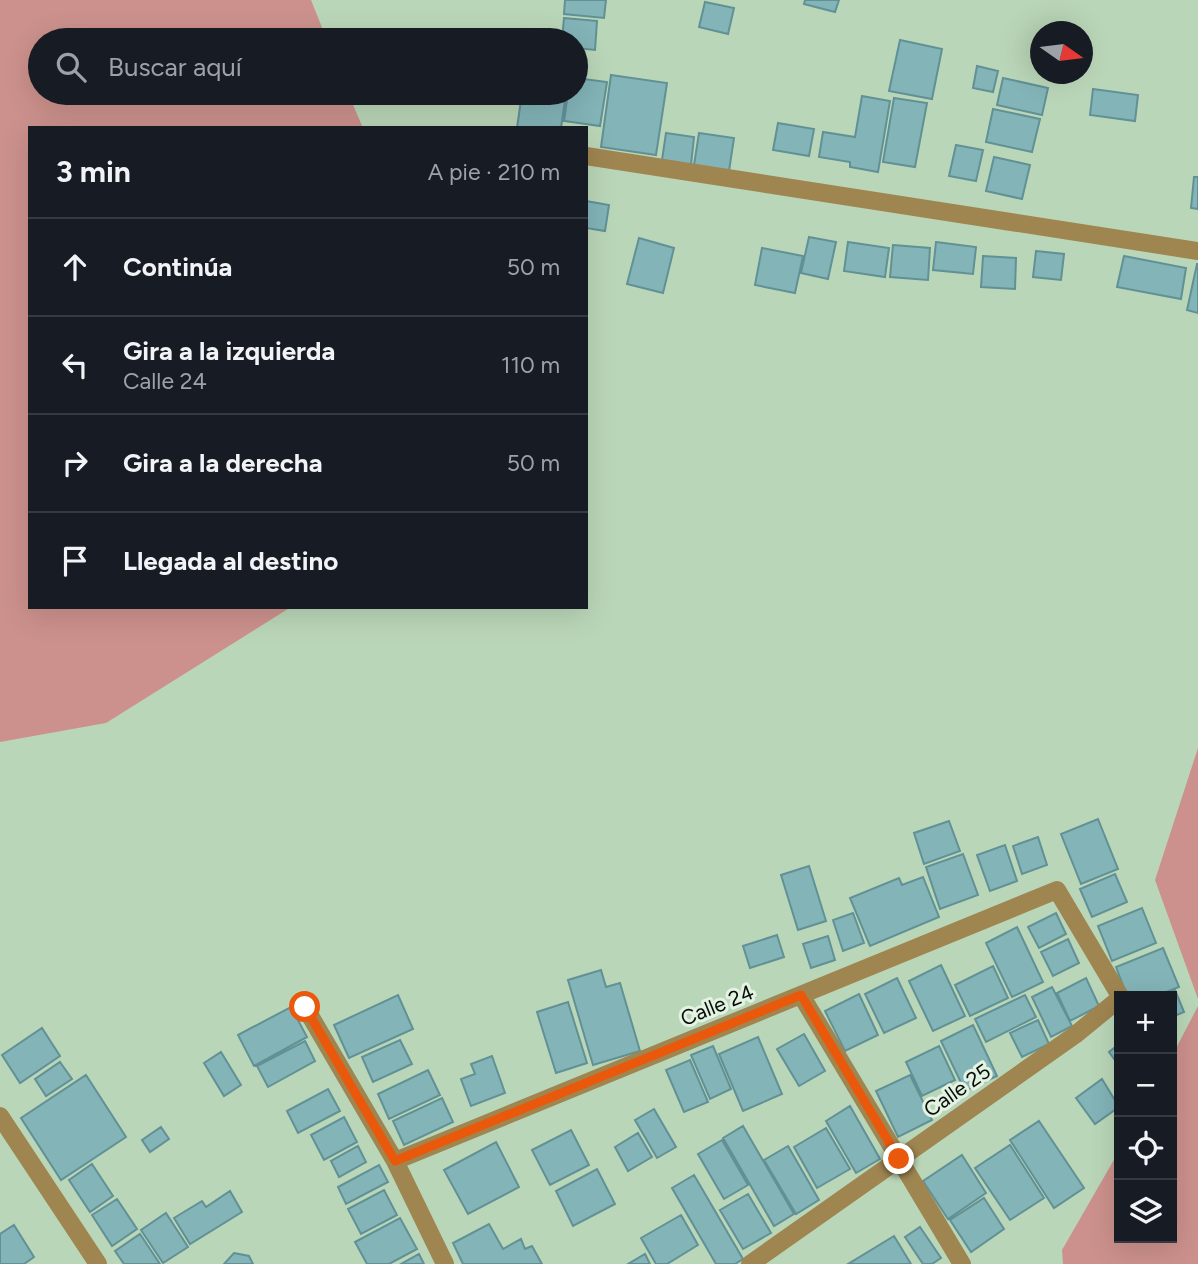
<!DOCTYPE html>
<html lang="es">
<meta charset="utf-8">
<style>
body{margin:0;font-family:Figtree,sans-serif;background:#242831;color:#f1f3f6}
.controls{position:absolute;right:21px;bottom:21px;display:grid;overflow:hidden;border-radius:0px;box-shadow:0 7px 28px #0002}
.controls button{width:63px;height:63px;display:grid;place-items:center;padding:0;border:0;border-bottom:2px solid #363941;background:#171b24;color:#f1f3f6;font:35px sans-serif}
.compass{position:absolute;left:1030px;top:21px;width:63px;height:63px;border-radius:50%;background:#171b24;box-shadow:0 7px 28px #0002;rotate:104deg}
.stop{position:absolute;width:21px;height:21px;margin:-16px;border:5px solid #ea580c;border-radius:50%;background:#fff}
.stop.end{background:#ea580c;border-color:#fff;box-shadow:0 2px 7px #0008}
.list{margin:0;padding:0;list-style:none}
h2{display:flex;justify-content:space-between;align-items:center;height:91px;margin:0;padding:0 28px;font-size:30px}
h2 small{font-size:23px;font-weight:400;color:#9ea1a6}
.list li{display:grid;grid-template-columns:46px 1fr auto;gap:21px;align-items:center;box-sizing:border-box;height:98px;padding:0 28px;border-top:2px solid #363941}
.list b{display:block;font-size:26px;white-space:nowrap}
.list p{margin:0;font-size:23px;white-space:nowrap;color:#9ea1a6}
.list em{font-size:23px;font-style:normal;color:#9ea1a6}
.icon{flex:none;width:38px;height:38px;fill:none;stroke:currentColor;stroke-width:2;stroke-linecap:round;stroke-linejoin:round}
.map{position:relative;flex:none;width:1198px;height:1264px;overflow:hidden}
.search{position:absolute;background:#171b24;box-shadow:0 7px 28px #0002;left:28px;top:28px;width:560px;height:77px;display:flex;align-items:center;gap:18px;box-sizing:border-box;padding:0 24px;border-radius:38px;color:#9ea1a6;font-size:26px}
.panel{position:absolute;background:#171b24;box-shadow:0 7px 28px #0002;left:28px;top:126px;width:560px;height:483px;border-radius:0px}
.map>svg:first-child{display:block}
.green{fill:#cc918c}
.building{fill:#83b4b8;stroke:#619195;stroke-width:2}
.lines{fill:none;stroke-linecap:round;stroke-linejoin:round}
.minor{stroke:#9f8550;stroke-width:18}
.route{stroke:#ea580c;stroke-width:9}
.labels{text-anchor:middle;dominant-baseline:central;stroke-width:6;stroke-linejoin:round;paint-order:stroke}
.street-label{font-size:21px;fill:#060f06;stroke:#e4f2e3}
</style>
<div class="map">
<svg width="1198" height="1264" viewBox="0 0 1198 1264">
<rect width="100%" height="100%" fill="#bad6b8"/>
<path class="green" d="M0,0H311L327,40H40V93H348L363,128H30V607H291L106,723L0,742Z
M1198,748V999L1155,880Z
M1198,1006V1264H1063L1062,1250L1119,1151V1238H1172V1056Z"/>
<path class="building" d="M565,0H606L604,18L564,14Z
M805,0H839L835,12L804,4Z
M705,2L734,8L728,34L699,27Z
M564,18L597,21L595,50L576,48V40H562Z
M900,40L942,49L932,99L889,91Z
M977,66L998,71L993,92L973,88Z
M611,75L667,83L656,155L601,147Z
M576,78L607,82L600,126L564,121L568,93H576Z
M1003,78L1048,88L1042,115L997,105Z
M1093,89L1138,95L1135,121L1090,115Z
M522,93H566L561,128H517Z
M862,96L890,101L878,172L850,167V162L819,157L823,132L855,137Z
M894,98L927,103L915,167L883,162Z
M993,109L1040,119L1032,152L986,142Z
M778,123L814,129L809,156L773,150Z
M666,133L694,137L691,165L662,160Z
M699,133L734,138L729,171L694,165Z
M956,145L983,150L976,181L949,176Z
M994,157L1030,165L1022,199L986,191Z
M1194,177H1198V209L1191,208Z
M586,201L609,205L605,231L586,228Z
M809,237L836,242L828,279L801,273Z
M639,238L674,248L663,293L627,284Z
M848,242L889,248L885,277L844,271Z
M936,242L976,247L973,274L933,270Z
M893,245L930,248L928,280L890,277Z
M762,248L803,256L795,293L755,285Z
M1036,251L1064,254L1061,280L1033,277Z
M983,256L1016,258L1015,289L981,287Z
M1124,256L1186,268L1181,299L1117,287Z
M1197,264H1198V313L1187,310Z
M1098,819L1118,869L1081,884L1061,834Z
M949,821L960,851L924,864L914,833Z
M1038,837L1047,865L1022,874L1013,846Z
M1005,845L1017,881L990,891L977,855Z
M963,854L978,895L940,909L926,867Z
M809,866L826,921L798,930L781,875Z
M1115,874L1127,902L1092,917L1080,889Z
M923,877L939,917L870,946L850,898L899,878L902,885Z
M1142,908L1156,943L1112,961L1098,926Z
M853,913L864,943L843,951L833,920Z
M1056,913L1066,934L1039,948L1028,927Z
M1017,927L1043,982L1012,997L986,943Z
M777,935L784,957L750,968L743,946Z
M828,936L835,960L811,968L803,944Z
M1068,939L1079,963L1053,976L1041,952Z
M1163,948L1179,987L1156,996H1127L1116,967Z
M941,965L965,1016L933,1031L909,981Z
M993,966L1008,998L970,1016L955,985Z
M601,970L606,987L620,983L640,1051L593,1065L568,980Z
M897,978L916,1018L884,1033L865,994Z
M1086,978L1099,1006L1070,1021L1057,993Z
M1052,987L1072,1026L1051,1037L1032,997Z
M1175,990L1184,1012L1172,1017V996H1161Z
M859,994L878,1035L845,1051L825,1011Z
M398,995L413,1029L349,1058L334,1025Z
M1025,995L1036,1017L986,1042L975,1019Z
M568,1002L587,1063L556,1073L537,1012Z
M291,1007L307,1037L254,1066L238,1035Z
M1038,1020L1049,1044L1022,1057L1010,1033Z
M973,1025L997,1076L965,1091L941,1041Z
M42,1028L60,1056L20,1083L2,1055Z
M804,1034L825,1071L799,1086L777,1049Z
M758,1037L782,1094L743,1111L719,1054Z
M400,1040L412,1064L373,1082L362,1057Z
M305,1041L315,1061L268,1087L257,1066Z
M1119,1044V1066L1109,1052Z
M713,1046L731,1089L710,1099L691,1055Z
M939,1046L955,1080L922,1096L906,1062Z
M221,1052L241,1085L224,1096L204,1063Z
M492,1056L505,1093L471,1106L461,1079L475,1074L471,1064Z
M690,1060L708,1102L684,1112L666,1070Z
M60,1062L72,1079L46,1096L35,1079Z
M428,1070L440,1095L389,1119L378,1094Z
M86,1075L126,1137L61,1180L21,1118Z
M910,1075L932,1120L898,1137L876,1091Z
M1102,1079L1119,1107L1095,1124L1076,1098Z
M328,1089L340,1111L298,1133L287,1111Z
M442,1098L453,1122L404,1145L393,1121Z
M850,1106L880,1159L856,1173L826,1121Z
M654,1109L676,1147L657,1158L635,1120Z
M344,1117L357,1142L324,1160L311,1135Z
M1039,1121L1084,1188L1054,1208L1010,1140Z
M743,1126L794,1214L774,1226L723,1138Z
M161,1127L169,1139L150,1152L142,1140Z
M826,1128L850,1169L817,1188L794,1147Z
M571,1130L589,1165L550,1185L532,1150Z
M638,1133L652,1157L628,1171L615,1147Z
M722,1140L748,1185L724,1199L698,1154Z
M496,1142L519,1187L468,1214L444,1170Z
M1010,1145L1044,1198L1010,1220L975,1168Z
M358,1146L366,1162L339,1177L331,1161Z
M788,1146L819,1200L796,1214L764,1160Z
M962,1155L986,1193L948,1219L923,1181Z
M92,1164L113,1196L90,1212L69,1180Z
M379,1165L388,1182L346,1204L338,1187Z
M597,1169L615,1204L573,1226L556,1191Z
M694,1175L743,1259L735,1264H716L672,1188Z
M384,1190L397,1215L361,1234L348,1209Z
M230,1191L242,1212L190,1244L174,1218L202,1201L206,1207Z
M748,1194L771,1233L743,1249L720,1210Z
M984,1198L1004,1229L971,1252L950,1220Z
M117,1199L137,1229L112,1246L92,1215Z
M166,1213L188,1247L163,1263L141,1230Z
M681,1215L698,1245L667,1264H656L641,1238Z
M400,1218L417,1249L389,1264H367L355,1242Z
M489,1224L503,1249L521,1239L525,1249L532,1246L542,1264H463L453,1243Z
M14,1225L34,1257L24,1264H0V1234Z
M920,1227L941,1258L932,1264H923L905,1237Z
M140,1234L160,1264H124L115,1251Z
M894,1236L911,1264H848Z
M234,1253L249,1256L253,1264H224Z
M419,1254L424,1264H401Z
M645,1254L650,1264H628Z"/>
<g class="lines">
<path class="minor" d="M586,156L1198,251
M801,995L962,1264
M305,1007L395,1161L445,1264
M0,1116L98,1264
M395,1161L1057,890L1120,996
M750,1264L1075,1035L1119,999"/>
</g>
<g class="lines">
<path class="route" d="M305,1007L395,1161L801,995L899,1159"/>
</g>
<g class="labels">
<g class="street-label">
<text transform="translate(717 1005) rotate(-22)">Calle 24</text>
<text transform="translate(957 1090) rotate(-35)">Calle 25</text>
</g>
</g>
</svg>
<div class="controls">
<button>+</button>
<button>−</button>
<button><svg class="icon" aria-label="locate" viewBox="0 0 24 24"><circle cx="12" cy="12" r="6"/><path d="M12 2v4M12 18v4M2 12h4M18 12h4"/></svg></button>
<button><svg class="icon" aria-label="layers" viewBox="0 0 24 24"><path d="M12 4l9 5-9 5-9-5zM3 14l9 5 9-5"/></svg></button>
</div>
<svg class="compass" viewBox="-18 -18 36 36"><path d="M0-13l5 13h-10z" fill="#e53935"/><path d="M0 13l5-13h-10z" fill="#9ea1a6"/></svg>
<div class="stop" style="left:305px;top:1007px"></div>
<div class="stop end" style="left:899px;top:1159px"></div>
<div class="search"><svg class="icon" aria-label="search" viewBox="0 0 24 24"><circle cx="10" cy="10" r="6"/><path d="M15 15l6 6"/></svg>Buscar aquí</div>
<section class="panel">
<h2>3 min<small>A pie · 210 m</small></h2>
<ul class="list">
<li><svg class="icon" aria-label="ahead" viewBox="0 0 24 24"><path d="M12 20V5M6 11l6-6 6 6"/></svg><div><b>Continúa</b></div><em>50 m</em></li>
<li><svg class="icon" aria-label="left" viewBox="0 0 24 24"><path d="M17 20v-9H6M10 6l-5 5 5 5"/></svg><div><b>Gira a la izquierda</b><p>Calle 24</p></div><em>110 m</em></li>
<li><svg class="icon" aria-label="right" viewBox="0 0 24 24"><path d="M7 20v-9h11M14 6l5 5-5 5"/></svg><div><b>Gira a la derecha</b></div><em>50 m</em></li>
<li><svg class="icon" aria-label="arrive" viewBox="0 0 24 24"><path d="M6 21V4h12l-3 4 3 4H6"/></svg><div><b>Llegada al destino</b></div></li>
</ul>
</section>
</div>
